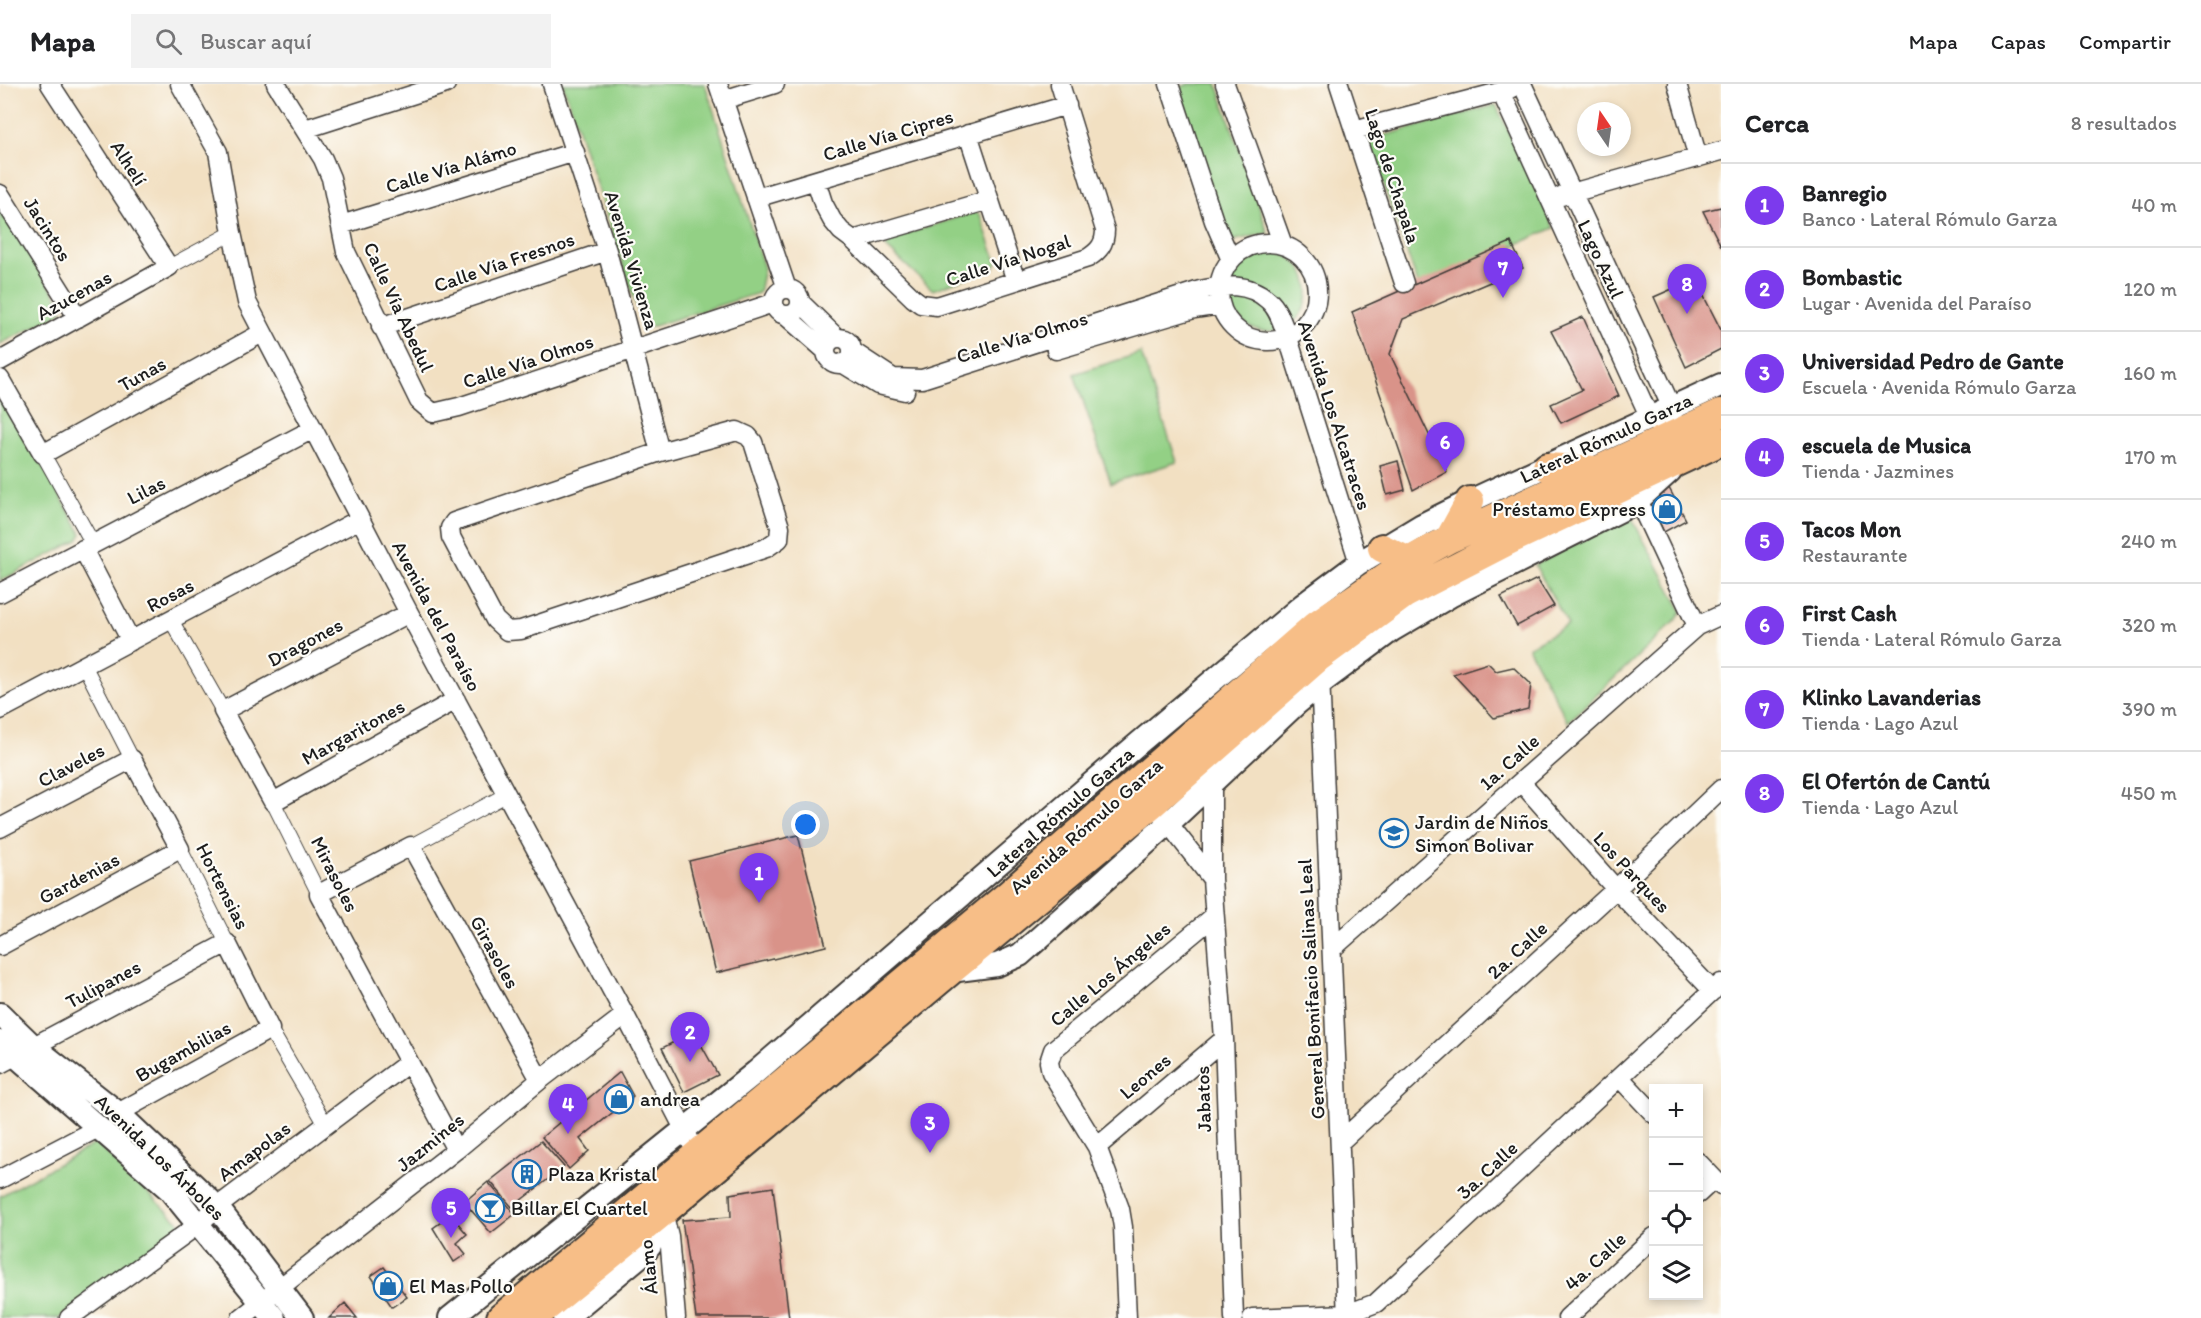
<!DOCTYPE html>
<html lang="es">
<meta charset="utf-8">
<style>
body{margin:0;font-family:Itim,sans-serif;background:#f2f2f2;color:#202124}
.controls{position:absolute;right:18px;bottom:18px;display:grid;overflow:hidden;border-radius:0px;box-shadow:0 3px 9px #0003}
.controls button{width:54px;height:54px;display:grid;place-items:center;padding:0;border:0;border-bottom:2px solid #e0e0e0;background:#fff;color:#202124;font:30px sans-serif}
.compass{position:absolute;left:1577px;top:18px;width:54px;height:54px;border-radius:50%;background:#fff;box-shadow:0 3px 9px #0003;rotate:347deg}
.you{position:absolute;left:806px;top:741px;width:21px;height:21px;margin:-15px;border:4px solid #fff;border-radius:50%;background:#1a73e8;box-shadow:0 0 0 9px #1a73e833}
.badge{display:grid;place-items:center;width:39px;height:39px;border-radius:50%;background:#7c3aed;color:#fff;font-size:20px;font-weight:700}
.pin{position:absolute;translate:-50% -50px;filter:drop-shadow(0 2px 3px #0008)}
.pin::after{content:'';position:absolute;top:32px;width:21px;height:18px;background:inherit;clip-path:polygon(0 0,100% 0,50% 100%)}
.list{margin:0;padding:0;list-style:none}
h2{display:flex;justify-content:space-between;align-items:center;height:78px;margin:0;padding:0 24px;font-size:26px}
h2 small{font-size:20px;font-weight:400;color:#757577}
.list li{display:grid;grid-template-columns:39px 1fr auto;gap:18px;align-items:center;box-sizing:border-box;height:84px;padding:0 24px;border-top:2px solid #e0e0e0}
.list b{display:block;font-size:22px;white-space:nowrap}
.list p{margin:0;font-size:20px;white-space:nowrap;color:#757577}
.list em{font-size:20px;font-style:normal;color:#757577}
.icon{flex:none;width:33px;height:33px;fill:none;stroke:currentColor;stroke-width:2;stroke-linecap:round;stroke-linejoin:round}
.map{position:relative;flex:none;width:1721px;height:1234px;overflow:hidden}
header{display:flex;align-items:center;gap:36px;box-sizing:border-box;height:84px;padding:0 30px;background:#fff;border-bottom:2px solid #e0e0e0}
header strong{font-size:28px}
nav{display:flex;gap:33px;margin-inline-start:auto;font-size:21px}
.search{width:420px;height:54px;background:#f2f2f2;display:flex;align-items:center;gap:15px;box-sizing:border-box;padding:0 21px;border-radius:0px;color:#757577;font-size:22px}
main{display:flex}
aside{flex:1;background:#fff}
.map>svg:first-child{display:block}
.green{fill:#93d085;stroke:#587650;stroke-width:1.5}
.building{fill:#d99389}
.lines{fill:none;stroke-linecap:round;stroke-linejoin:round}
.pedestrian-casing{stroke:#3c3935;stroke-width:16}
.minor-casing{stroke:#3c3935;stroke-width:21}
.tertiary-casing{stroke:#3c3935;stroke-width:26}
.primary-casing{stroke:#3c3935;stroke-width:32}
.pedestrian{stroke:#fff;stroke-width:14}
.minor{stroke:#fff;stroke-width:18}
.tertiary{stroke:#fff;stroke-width:22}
.primary{stroke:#f7be87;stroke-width:28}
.labels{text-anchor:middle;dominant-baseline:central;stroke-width:4.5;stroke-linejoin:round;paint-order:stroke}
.street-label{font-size:20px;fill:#1c1c1c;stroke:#fdfcf7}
.poi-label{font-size:20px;fill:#1c1c1c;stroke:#fdfcf7;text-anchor:start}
</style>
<header>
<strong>Mapa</strong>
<div class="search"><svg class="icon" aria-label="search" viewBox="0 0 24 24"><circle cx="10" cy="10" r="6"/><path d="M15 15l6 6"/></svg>Buscar aquí</div>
<nav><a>Mapa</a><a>Capas</a><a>Compartir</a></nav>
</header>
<main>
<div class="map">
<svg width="1721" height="1234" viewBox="0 0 1721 1234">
<rect width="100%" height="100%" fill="#fdfcf7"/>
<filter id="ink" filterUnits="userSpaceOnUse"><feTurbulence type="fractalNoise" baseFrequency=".0167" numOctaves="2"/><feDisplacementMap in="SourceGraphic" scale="12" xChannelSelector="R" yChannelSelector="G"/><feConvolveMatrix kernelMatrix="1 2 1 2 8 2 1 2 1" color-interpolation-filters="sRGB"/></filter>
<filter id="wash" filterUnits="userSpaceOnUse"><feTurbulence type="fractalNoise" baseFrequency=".008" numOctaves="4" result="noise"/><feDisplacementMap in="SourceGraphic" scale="24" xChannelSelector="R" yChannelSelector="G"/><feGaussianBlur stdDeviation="1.35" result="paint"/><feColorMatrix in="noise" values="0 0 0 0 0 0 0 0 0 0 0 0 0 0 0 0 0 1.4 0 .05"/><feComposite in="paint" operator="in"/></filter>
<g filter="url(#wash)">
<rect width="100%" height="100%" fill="#f2e0c2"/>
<path class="green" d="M563,0H705L764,184L759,209L644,245Z
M1189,0H1217L1268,149L1227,158L1178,4Z
M1496,21L1554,144L1419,203L1368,56Z
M0,123L63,223L60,230L0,260Z
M975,128L980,131L997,179L994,184L933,206L885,162L893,154Z
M1228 207a40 40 0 1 1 80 0a40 40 0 1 1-80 0Z
M1141,269L1177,378L1111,399L1074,290Z
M0,308L82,450L78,456L0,497Z
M1630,431L1682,527L1677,535L1568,638L1528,563L1568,541L1535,481Z
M96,1059L182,1141L60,1234H0V1112Z"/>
<g id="blocks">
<path class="building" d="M1721,123V162L1703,127Z
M1511,158L1523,184L1403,235L1390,270L1447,388L1413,406L1352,228Z
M1695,195L1721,246V265L1686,283L1654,213Z
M1583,233L1619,312L1561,339L1551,320L1582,306L1551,247Z
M1398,377L1405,406L1387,411L1380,382Z
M1669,404L1686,436L1664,448L1648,414Z
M1537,495L1554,522L1517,542L1501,513Z
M1488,579L1496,587L1513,583L1531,600L1528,625L1494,634L1453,590Z
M798,751L826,862L716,889L689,777Z
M694,948L718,991L684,1008L662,964Z
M620,988L633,1012L580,1055L589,1067L569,1085L542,1053Z
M541,1057L564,1083L512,1123L490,1097Z
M488,1098L515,1130L491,1149L464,1118Z
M773,1103L789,1234H696L682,1136L731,1133L730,1110Z
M451,1131L467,1150L457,1159L466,1170L454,1178L433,1144Z
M384,1183L407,1213L392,1223L371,1192Z
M345,1219L357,1234H329Z"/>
</g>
</g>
<g filter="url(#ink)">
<use href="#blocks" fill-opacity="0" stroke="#3c3935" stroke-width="1.5"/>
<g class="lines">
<g class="pedestrian-casing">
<path id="pedestrian" d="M169,183L232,149
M43,370L93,460
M171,536L223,627
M84,581L132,675
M273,718L319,810
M411,762L506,711
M180,765L227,859
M270,945L326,1041"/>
</g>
<g class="minor-casing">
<path id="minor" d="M180,0L218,68L232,149L247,218L409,529L625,931L697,1070
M276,0L323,75L331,94L346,168L419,317L433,329L459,323L773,219
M552,0L607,167L660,368
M718,0L787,205
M1169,0L1214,137L1231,176
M1225,0L1283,161
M1339,0L1404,199
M1677,0L1698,74
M1523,2L1672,324L1673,336
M1501,8L1650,334L1659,341
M723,16L775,0
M305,45L446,0
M1354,46L1511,5
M968,50L1016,197
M816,97L823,119L832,136L841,147L853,156L913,214L921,220L937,222L1088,174C1099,167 1105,160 1105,146L1060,0
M0,110L78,234
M1561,112L1721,67
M756,114L1067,21
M341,141L575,68
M853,156L989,116
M1219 208a49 49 0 1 1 98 0a49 49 0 1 1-98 0Z
M774 218a13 13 0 1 1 26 0a13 13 0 1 1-26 0Z
M800,218L837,254
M785,231L826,267
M381,243L607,167
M826 267a13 13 0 1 1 26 0a13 13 0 1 1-26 0Z
M1056,266L1194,225L1220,221
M852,267L893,294L922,295L1200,206C1224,201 1248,198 1268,216C1279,225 1283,242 1288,254L1359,479
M0,277L169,183L50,0
M842,279L878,301L905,307
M0,295L43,370L262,249
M737,347L748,352L753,358L780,443L779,455L766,464L521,546L507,547L495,536L451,453L450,444L454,438L660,368Z
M1638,416L1697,542
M83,465L131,557
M0,509L313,345
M409,529L223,627L273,718L456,616
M1320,591L1347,1234
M0,626L360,435
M1212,691V795L1224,955L1234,1234
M1521,698L1616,805L1713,907
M1161,730L1212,795
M0,744L132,675L180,765L0,862
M1332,865L1697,542L1721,531
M0,980L227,859L270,945L118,1029
M1620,994L1654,1030
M1341,1057L1616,805L1721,705
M1097,1063L1224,955
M456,1066L319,810L411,762L540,996
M1698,1078L1721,1102
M0,1095L98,1044
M1698,1110L1714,1095
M663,1128L669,1152L676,1234
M69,1234L199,1140L217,1123L408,979
M241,1234L456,1066L540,996L625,931
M1127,1234L1123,1143L1120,1125L1097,1063L1051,988L1049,978L1053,966L1213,833
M1252,1234L1347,1230L1376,1219L1721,899
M1567,1234L1654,1153"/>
</g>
<g class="tertiary-casing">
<path id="tertiary" d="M950,887L997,881L1020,871L1170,738L1296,620L1321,599L1392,546L1450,512L1627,423L1638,416L1670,387
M0,930L34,963L118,1029L217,1123L302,1234
M0,958L170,1106L274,1234
M450,1234L756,988L1133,664L1303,521L1359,479L1422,441L1470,417L1721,301
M565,1234L646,1167L650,1162L660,1131"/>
</g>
<g class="primary-casing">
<path id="primary" d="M1547,383L1595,386
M1449,455L1470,417
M1382,464L1409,477
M501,1234L1008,811L1317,540L1409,477L1449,455L1721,329
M533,1234L663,1128L950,887L1152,720L1318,574L1405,510L1510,456L1721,357"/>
</g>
<use href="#pedestrian" class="pedestrian"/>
<use href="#minor" class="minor"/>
<use href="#tertiary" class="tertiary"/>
<use href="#primary" class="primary"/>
</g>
</g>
<defs>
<g id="shop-ring" transform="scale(1.5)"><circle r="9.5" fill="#fdfcf7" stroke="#1f6fb2" stroke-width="1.5"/><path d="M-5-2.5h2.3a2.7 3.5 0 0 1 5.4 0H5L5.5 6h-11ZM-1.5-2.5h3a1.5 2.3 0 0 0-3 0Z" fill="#1f6fb2"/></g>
<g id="school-ring" transform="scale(1.5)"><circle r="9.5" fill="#fdfcf7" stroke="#1f6fb2" stroke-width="1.5"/><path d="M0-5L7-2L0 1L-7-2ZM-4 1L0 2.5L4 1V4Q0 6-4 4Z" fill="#1f6fb2"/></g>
<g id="building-ring" transform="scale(1.5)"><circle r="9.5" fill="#fdfcf7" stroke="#1f6fb2" stroke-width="1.5"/><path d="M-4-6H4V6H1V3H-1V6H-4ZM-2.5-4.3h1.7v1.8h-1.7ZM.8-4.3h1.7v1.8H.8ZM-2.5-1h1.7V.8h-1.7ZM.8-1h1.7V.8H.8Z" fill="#1f6fb2"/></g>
<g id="bar-ring" transform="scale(1.5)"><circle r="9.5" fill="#fdfcf7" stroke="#1f6fb2" stroke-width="1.5"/><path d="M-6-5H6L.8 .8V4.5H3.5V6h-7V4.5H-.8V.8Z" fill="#1f6fb2"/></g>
</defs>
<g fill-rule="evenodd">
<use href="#shop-ring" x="1667" y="425"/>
<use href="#school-ring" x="1394" y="749"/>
<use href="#shop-ring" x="619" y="1015"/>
<use href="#building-ring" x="527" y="1090"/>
<use href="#bar-ring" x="490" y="1124"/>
<use href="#shop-ring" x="388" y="1202"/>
</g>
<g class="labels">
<g class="street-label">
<text transform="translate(888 51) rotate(-17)">Calle Vía Cipres</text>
<text transform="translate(129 79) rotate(57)">Alhelí</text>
<text transform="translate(451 83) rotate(-17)">Calle Vía Alámo</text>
<text transform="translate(1393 92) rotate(72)">Lago de Chapala</text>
<text transform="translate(48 145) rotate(58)">Jacintos</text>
<text transform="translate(1601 175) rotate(65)">Lago Azul</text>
<text transform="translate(632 176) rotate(73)">Avenida Vivienza</text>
<text transform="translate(1008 176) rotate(-18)">Calle Vía Nogal</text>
<text transform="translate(504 178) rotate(-19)">Calle Vía Fresnos</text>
<text transform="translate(74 211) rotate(-29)">Azucenas</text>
<text transform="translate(399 223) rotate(65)">Calle Vía Abedul</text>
<text transform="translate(1022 253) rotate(-17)">Calle Vía Olmos</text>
<text transform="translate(528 277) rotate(-18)">Calle Vía Olmos</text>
<text transform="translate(142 290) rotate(-29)">Tunas</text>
<text transform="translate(1335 331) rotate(72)">Avenida Los Alcatraces</text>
<text transform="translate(1606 354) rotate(-25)">Lateral Rómulo Garza</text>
<text transform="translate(146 406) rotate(-27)">Lilas</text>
<text transform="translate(170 511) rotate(-28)">Rosas</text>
<text transform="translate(437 532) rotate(62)">Avenida del Paraíso</text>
<text transform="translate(305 558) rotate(-28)">Dragones</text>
<text transform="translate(353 648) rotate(-29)">Margaritones</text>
<text transform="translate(1509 678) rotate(-42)">1a. Calle</text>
<text transform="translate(71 681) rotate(-28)">Claveles</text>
<text transform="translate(1060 728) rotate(-41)">Lateral Rómulo Garza</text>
<text transform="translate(1086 742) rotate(-41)">Avenida Rómulo Garza</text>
<text transform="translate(1632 788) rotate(47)">Los Parques</text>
<text transform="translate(335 790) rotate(63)">Mirasoles</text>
<text transform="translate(79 794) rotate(-28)">Gardenias</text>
<text transform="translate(223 802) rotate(63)">Hortensias</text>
<text transform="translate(1517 866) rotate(-43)">2a. Calle</text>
<text transform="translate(495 868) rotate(61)">Girasoles</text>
<text transform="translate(1110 890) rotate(-40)">Calle Los Ángeles</text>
<text transform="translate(103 900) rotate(-28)">Tulipanes</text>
<text transform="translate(1311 905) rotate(-93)">General Bonifacio Salinas Leal</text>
<text transform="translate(183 967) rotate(-29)">Bugambilias</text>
<text transform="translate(1145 992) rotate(-40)">Leones</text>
<text transform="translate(1203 1015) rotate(-92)">Jabatos</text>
<text transform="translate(430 1058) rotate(-39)">Jazmines</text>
<text transform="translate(254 1067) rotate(-37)">Amapolas</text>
<text transform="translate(160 1073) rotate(44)">Avenida Los Árboles</text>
<text transform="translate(1487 1086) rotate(-43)">3a. Calle</text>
<text transform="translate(1595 1177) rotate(-43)">4a. Calle</text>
<text transform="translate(648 1183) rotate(-96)">Álamo</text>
</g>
<g class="poi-label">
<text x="1646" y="425" text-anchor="end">Préstamo Express</text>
<text x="1415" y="738">Jardin de Niños<tspan x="1415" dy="23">Simon Bolivar</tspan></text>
<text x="640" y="1015">andrea</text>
<text x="548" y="1090">Plaza Kristal</text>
<text x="511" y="1124">Billar El Cuartel</text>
<text x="409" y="1202">El Mas Pollo</text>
</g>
</g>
</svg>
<div class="controls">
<button>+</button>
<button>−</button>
<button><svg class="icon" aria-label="locate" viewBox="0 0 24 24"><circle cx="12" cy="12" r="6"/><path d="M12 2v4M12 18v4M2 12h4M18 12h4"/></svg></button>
<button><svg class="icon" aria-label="layers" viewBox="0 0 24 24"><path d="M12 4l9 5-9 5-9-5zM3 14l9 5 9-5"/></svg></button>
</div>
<svg class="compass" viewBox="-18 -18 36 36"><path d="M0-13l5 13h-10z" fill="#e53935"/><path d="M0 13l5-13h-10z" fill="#757577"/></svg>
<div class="you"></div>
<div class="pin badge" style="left:759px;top:819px">1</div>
<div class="pin badge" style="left:690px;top:978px">2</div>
<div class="pin badge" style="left:930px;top:1069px">3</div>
<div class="pin badge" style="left:568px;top:1050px">4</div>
<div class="pin badge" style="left:451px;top:1154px">5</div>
<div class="pin badge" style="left:1445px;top:388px">6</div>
<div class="pin badge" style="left:1503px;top:214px">7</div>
<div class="pin badge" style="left:1687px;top:230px">8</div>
</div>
<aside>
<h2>Cerca<small>8 resultados</small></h2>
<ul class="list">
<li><span class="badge">1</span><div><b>Banregio</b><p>Banco · Lateral Rómulo Garza</p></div><em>40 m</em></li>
<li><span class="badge">2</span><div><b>Bombastic</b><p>Lugar · Avenida del Paraíso</p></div><em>120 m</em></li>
<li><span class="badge">3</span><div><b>Universidad Pedro de Gante</b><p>Escuela · Avenida Rómulo Garza</p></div><em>160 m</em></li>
<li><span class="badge">4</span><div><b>escuela de Musica</b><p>Tienda · Jazmines</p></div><em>170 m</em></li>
<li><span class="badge">5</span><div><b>Tacos Mon</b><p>Restaurante</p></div><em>240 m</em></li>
<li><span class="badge">6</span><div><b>First Cash</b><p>Tienda · Lateral Rómulo Garza</p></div><em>320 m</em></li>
<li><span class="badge">7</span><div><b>Klinko Lavanderias</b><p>Tienda · Lago Azul</p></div><em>390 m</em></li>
<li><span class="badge">8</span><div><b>El Ofertón de Cantú</b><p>Tienda · Lago Azul</p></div><em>450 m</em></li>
</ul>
</aside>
</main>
